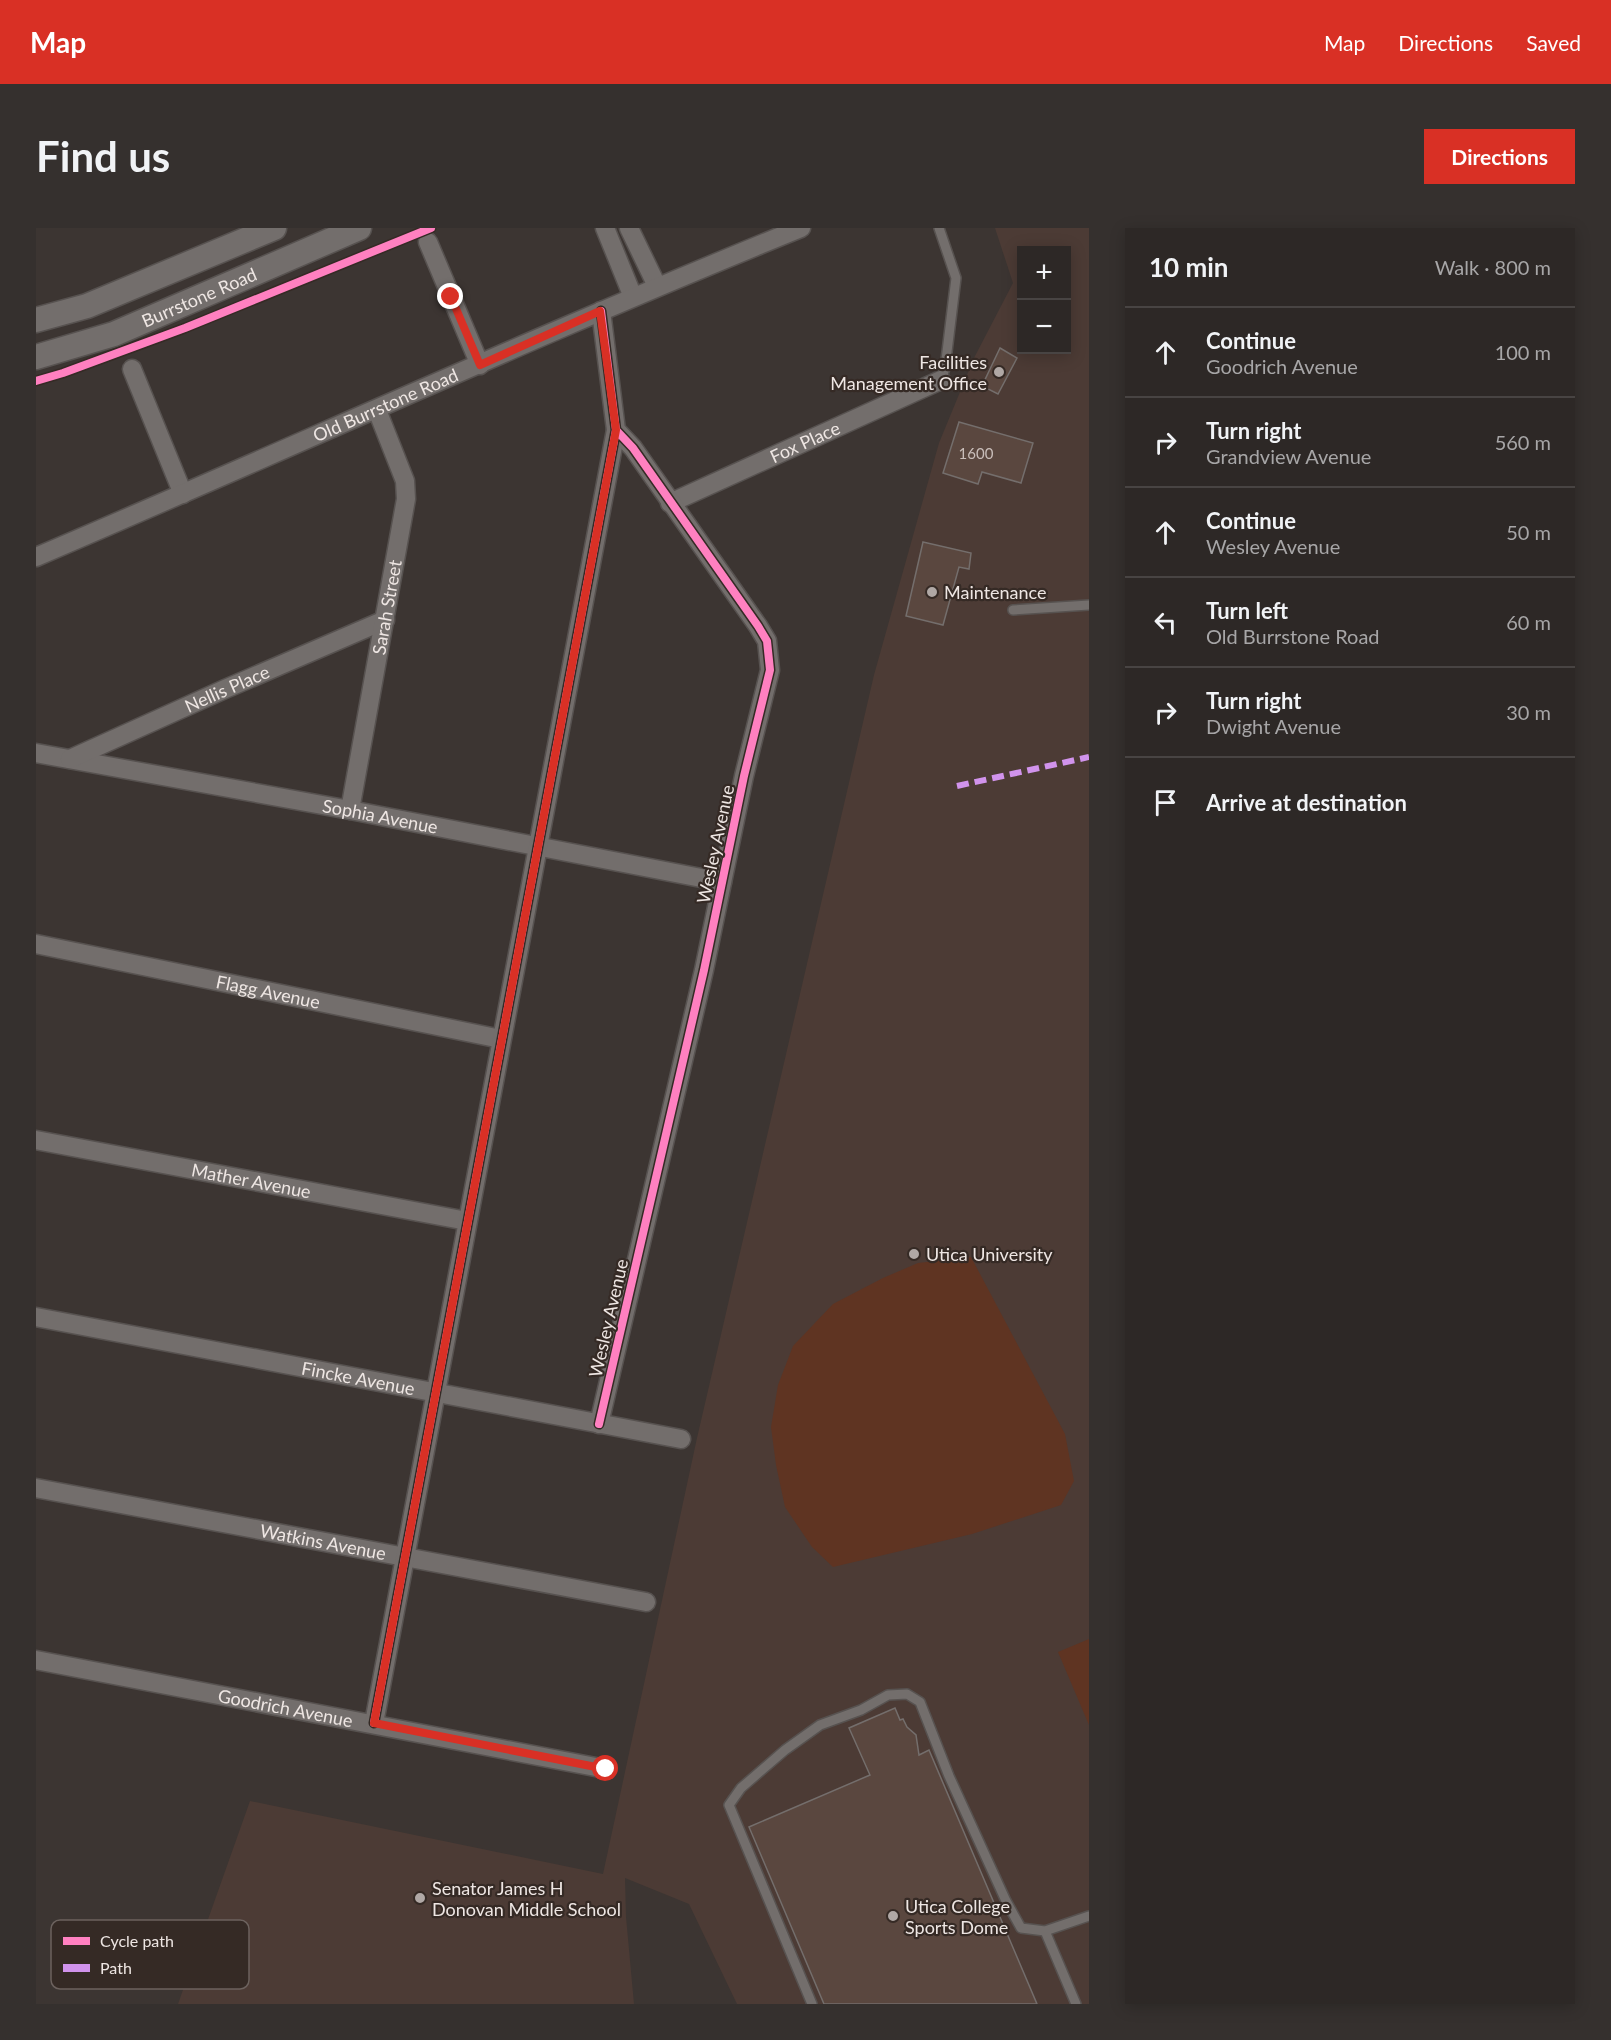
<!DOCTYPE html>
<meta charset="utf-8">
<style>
body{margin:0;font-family:Lato,sans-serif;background:#35302e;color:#f1f3f6}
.controls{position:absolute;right:18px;top:18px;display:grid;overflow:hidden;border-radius:0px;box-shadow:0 3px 15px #0003}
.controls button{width:54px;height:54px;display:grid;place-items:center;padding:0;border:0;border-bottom:2px solid #484443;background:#2d2826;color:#f1f3f6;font:30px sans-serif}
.stop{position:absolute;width:18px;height:18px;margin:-14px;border:4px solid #d93025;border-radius:50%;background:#fff}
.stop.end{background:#d93025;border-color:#fff;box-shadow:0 2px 6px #0008}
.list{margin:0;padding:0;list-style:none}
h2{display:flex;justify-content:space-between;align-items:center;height:78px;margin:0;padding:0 24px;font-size:26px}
h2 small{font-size:20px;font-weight:400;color:#a7a6a7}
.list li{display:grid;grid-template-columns:39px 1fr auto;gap:18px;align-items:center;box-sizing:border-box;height:90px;padding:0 24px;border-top:2px solid #484443}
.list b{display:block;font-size:22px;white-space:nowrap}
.list p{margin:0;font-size:20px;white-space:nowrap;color:#a7a6a7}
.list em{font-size:20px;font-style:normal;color:#a7a6a7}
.icon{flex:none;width:33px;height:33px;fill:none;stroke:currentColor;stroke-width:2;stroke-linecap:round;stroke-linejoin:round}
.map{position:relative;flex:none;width:1053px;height:1776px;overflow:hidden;border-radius:0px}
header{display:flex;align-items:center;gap:36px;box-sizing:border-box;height:84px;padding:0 30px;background:#d93025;color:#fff}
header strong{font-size:28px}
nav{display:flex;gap:33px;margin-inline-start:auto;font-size:21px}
.intro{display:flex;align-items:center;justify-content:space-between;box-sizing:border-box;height:144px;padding:0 36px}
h1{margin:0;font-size:42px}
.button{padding:15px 27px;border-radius:0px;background:#d93025;color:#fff;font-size:21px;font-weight:700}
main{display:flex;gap:36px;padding:0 36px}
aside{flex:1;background:#2d2826;border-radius:0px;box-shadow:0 3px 15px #0003}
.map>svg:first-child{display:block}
.built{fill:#4c3b35;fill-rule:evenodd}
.green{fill:#5f3422}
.building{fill:#5a473f;stroke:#746e6c;stroke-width:1.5}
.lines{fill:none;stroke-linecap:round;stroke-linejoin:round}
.service-casing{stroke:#575250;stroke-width:12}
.minor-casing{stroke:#575250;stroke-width:21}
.tertiary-casing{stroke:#575250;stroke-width:27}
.service{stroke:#736e6c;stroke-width:9}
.minor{stroke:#736e6c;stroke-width:18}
.tertiary{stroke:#736e6c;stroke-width:24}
.quiet{stroke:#d193ec;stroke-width:6;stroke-dasharray:12 6;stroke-linecap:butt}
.cycleway-casing{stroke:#352a25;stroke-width:11}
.cycleway{stroke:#ff80c0;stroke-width:8}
.route{stroke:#d93025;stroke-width:8}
.poi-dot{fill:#b0a8a5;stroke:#352a25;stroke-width:2}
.labels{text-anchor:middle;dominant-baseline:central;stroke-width:4.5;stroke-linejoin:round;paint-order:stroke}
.number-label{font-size:15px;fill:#c9beba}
.street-label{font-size:18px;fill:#eee6e3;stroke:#352a25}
.poi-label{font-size:18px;fill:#eee6e3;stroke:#352a25;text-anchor:start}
.key{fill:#352a25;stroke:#6c625e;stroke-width:1.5}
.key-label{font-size:16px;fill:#eee6e3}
</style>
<header>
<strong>Map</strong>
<nav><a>Map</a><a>Directions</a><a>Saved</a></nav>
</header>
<div class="intro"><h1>Find us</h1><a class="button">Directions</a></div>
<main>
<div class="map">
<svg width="1053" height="1776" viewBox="0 0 1053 1776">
<rect width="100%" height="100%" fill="#3c3532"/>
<path class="built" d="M959,0H1053V1776H701L653,1676L589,1650L590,1689L598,1776H142L214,1573L567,1646L661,1210L838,447L903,215L938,130L977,55ZM986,22H1030V122H986Z"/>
<path class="green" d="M935,1029L1029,1206L1038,1253L1025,1277L936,1306L797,1339L776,1319L749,1279L740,1237L735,1199L742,1157L757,1118L797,1076L847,1050L882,1035Z
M1053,1411V1497L1022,1424Z"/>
<path class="building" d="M964,120L981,130L962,166L946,158Z
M923,194L997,215L985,255L946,244L942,256L907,245Z
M887,314L935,325L933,341L923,339L907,397L870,388Z
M859,1480L864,1492L867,1491L871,1499L880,1507L883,1527L893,1522L1001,1776H788L713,1599L834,1547L813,1500Z"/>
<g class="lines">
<g class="service-casing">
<path id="service" d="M903,0L920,50L909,140L905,152
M977,382L1053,377
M776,1776L693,1577L705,1560L749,1522L784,1497L825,1482L852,1467L871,1466L884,1474L913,1548L970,1673L985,1700L1009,1703
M1040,1776L1009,1703L1053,1688"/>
</g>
<g class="minor-casing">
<g id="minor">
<path d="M569,0L597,69"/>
<path d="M593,0L621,58"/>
<path d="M392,14L444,137"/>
<path d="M96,141L147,266"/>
<path id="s1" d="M634,275L905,152"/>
<path id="s2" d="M0,329C255,220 508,104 765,0"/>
<path id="s3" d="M0,525L314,582L686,654"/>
<path id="s4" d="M34,531L189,461L349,392"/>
<path id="s5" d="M314,582L370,271L369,253L341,182"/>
<path id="s6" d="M0,716L465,811"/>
<path id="s7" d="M0,912L431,993"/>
<path id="s8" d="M0,1089L645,1211"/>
<path d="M563,1196L668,742L708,548L734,442L731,413L722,398L597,220L580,202L565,83"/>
<path id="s9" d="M0,1260L610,1374"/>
<path id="s10" d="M0,1432L570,1541"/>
<path d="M338,1495L580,202"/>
</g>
</g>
<g class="tertiary-casing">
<g id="tertiary">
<path d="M0,92L51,78L238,0"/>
<path id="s11" d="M0,129L78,106L323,0"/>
</g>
</g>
<use href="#service" class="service"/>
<use href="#minor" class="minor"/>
<use href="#tertiary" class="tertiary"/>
<path class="quiet" d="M921,558L1053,529"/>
<g class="cycleway-casing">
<path id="cycleway" d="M0,153L27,145L149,100L395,0
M563,1196L668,742L708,548L734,442L731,413L722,398L597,220L580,202L565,83
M338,1495L580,202"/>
</g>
<use href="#cycleway" class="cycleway"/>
</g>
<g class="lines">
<path class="route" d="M415,69L444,137L564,83L580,202L338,1495L570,1541"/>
</g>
<g class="poi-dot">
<circle cx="963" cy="144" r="6"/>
<circle cx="896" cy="364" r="6"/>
<circle cx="878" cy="1026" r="6"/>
<circle cx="384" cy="1670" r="6"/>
<circle cx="857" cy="1688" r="6"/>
</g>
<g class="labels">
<g class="number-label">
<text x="940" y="225">1600</text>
</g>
<g class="street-label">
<text stroke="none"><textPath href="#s11" startOffset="174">Burrstone Road</textPath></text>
<text stroke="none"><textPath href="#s2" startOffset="381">Old Burrstone Road</textPath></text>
<text stroke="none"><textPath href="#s1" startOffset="148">Fox Place</textPath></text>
<text stroke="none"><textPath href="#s5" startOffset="206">Sarah Street</textPath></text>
<text stroke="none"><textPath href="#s4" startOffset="172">Nellis Place</textPath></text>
<text stroke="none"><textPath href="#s3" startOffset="350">Sophia Avenue</textPath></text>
<text transform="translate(679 616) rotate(-78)">Wesley Avenue</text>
<text stroke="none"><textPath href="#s6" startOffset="237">Flagg Avenue</textPath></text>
<text stroke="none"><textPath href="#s7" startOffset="219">Mather Avenue</textPath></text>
<text transform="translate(572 1090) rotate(-77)">Wesley Avenue</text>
<text stroke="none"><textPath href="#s8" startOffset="328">Fincke Avenue</textPath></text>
<text stroke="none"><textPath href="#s9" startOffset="292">Watkins Avenue</textPath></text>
<text stroke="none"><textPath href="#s10" startOffset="254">Goodrich Avenue</textPath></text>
</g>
<g class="poi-label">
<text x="951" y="134" text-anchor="end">Facilities<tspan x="951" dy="21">Management Office</tspan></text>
<text x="908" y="364">Maintenance</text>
<text x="890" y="1026">Utica University</text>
<text x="396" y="1660">Senator James H<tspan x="396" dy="21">Donovan Middle School</tspan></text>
<text x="869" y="1678">Utica College<tspan x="869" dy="21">Sports Dome</tspan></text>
</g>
</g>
<rect x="15" y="1692" width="198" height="69" rx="9" class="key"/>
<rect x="27" y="1709" width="27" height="8" fill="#ff80c0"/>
<rect x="27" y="1736" width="27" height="8" fill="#d193ec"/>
<g class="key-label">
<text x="64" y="1719">Cycle path</text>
<text x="64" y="1746">Path</text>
</g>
</svg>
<div class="controls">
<button>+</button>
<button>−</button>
</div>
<div class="stop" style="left:570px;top:1541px"></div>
<div class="stop end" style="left:415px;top:69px"></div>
</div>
<aside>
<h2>10 min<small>Walk · 800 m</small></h2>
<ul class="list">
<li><svg class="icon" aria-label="ahead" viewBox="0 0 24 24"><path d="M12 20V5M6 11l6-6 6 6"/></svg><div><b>Continue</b><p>Goodrich Avenue</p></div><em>100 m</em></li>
<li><svg class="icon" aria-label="right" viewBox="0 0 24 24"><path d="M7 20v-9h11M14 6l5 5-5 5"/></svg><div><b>Turn right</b><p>Grandview Avenue</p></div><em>560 m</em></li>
<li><svg class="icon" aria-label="ahead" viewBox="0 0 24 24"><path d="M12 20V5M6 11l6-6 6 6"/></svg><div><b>Continue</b><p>Wesley Avenue</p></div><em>50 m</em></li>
<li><svg class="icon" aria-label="left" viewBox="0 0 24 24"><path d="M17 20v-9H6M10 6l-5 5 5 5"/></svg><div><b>Turn left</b><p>Old Burrstone Road</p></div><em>60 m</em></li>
<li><svg class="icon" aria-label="right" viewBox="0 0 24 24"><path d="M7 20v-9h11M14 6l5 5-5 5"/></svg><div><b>Turn right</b><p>Dwight Avenue</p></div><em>30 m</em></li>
<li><svg class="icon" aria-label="arrive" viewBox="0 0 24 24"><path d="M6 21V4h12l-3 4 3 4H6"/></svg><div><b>Arrive at destination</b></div></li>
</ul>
</aside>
</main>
